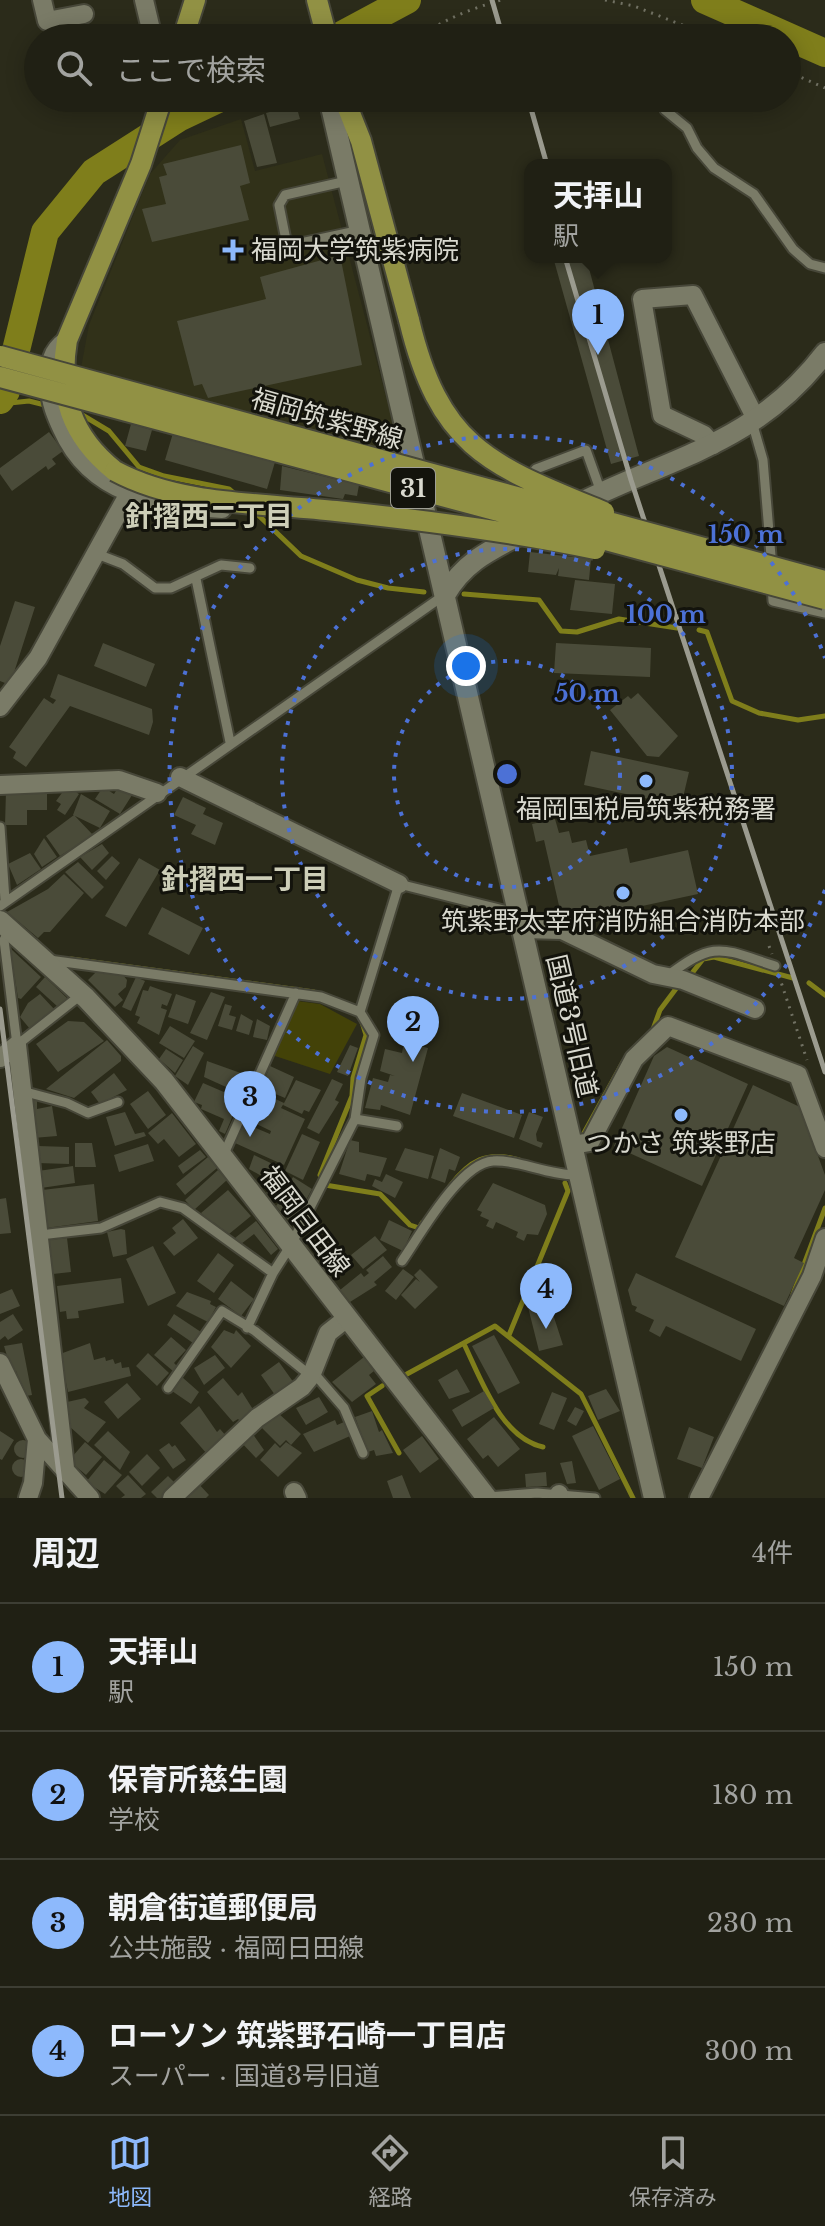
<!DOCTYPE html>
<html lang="ja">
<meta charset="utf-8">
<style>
body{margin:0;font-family:"Libre Baskerville","Noto Sans JP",serif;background:#2d2d22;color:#f1f3f6}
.you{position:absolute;left:466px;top:666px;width:28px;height:28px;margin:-20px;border:6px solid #fff;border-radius:50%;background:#1a73e8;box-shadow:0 0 0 12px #1a73e833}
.badge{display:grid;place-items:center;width:52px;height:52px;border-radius:50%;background:#8db9fc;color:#111;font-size:26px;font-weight:700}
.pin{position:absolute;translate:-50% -66px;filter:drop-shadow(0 2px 4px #0008)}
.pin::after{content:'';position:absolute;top:42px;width:28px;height:24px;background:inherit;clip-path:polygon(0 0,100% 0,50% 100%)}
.popup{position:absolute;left:524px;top:159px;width:148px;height:104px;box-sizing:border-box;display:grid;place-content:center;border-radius:16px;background:#202014;filter:drop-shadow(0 2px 6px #0005);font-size:26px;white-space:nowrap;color:#a2a3a0}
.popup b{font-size:30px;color:#f1f3f6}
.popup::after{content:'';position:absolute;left:50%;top:100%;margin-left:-16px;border:16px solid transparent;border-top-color:#202014}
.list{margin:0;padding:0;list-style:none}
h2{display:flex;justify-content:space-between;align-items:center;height:104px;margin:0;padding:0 32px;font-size:34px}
h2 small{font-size:26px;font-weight:400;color:#a2a3a0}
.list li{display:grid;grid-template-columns:52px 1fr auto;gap:24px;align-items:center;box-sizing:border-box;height:128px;padding:0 32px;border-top:2px solid #3d3e34}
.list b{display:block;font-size:30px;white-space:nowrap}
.list p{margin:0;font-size:26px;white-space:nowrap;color:#a2a3a0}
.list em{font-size:26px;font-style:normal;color:#a2a3a0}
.icon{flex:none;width:44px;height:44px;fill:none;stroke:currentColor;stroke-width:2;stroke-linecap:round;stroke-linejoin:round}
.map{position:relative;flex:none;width:825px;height:1498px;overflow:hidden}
.search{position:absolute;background:#202014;box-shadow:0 4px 20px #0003;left:24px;right:24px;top:24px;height:88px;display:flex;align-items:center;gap:20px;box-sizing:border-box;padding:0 28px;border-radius:44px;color:#a2a3a0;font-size:30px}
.sheet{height:616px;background:#202014}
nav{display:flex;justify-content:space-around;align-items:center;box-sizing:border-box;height:112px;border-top:2px solid #3d3e34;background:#202014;font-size:22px;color:#a2a3a0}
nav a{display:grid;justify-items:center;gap:4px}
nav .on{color:#8db9fc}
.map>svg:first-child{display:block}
.built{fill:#313119}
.green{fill:#434208}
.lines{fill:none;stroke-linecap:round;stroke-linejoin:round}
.stream{stroke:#7f7e1b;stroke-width:5}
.river{stroke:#7f7e1b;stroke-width:28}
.building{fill:#4a4b39}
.lane-casing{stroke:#474739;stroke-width:13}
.street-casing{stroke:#474739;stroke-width:22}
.secondary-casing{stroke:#474739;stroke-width:24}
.primary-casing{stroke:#474739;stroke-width:24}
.path{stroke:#717163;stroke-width:3;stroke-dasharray:2 6;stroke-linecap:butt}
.lane{stroke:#7a7b67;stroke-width:9}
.street{stroke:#7a7b67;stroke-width:18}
.secondary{stroke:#7a7b67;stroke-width:20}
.primary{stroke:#919144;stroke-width:20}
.rail{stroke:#9b9b8f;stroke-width:5}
.primary-bridge-casing{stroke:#474739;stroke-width:24;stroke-linecap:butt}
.primary-bridge{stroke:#919144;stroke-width:20}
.ring{fill:none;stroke:#4c71d6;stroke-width:4;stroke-dasharray:4 8}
.poi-dot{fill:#8db9fc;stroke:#13130c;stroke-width:3}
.labels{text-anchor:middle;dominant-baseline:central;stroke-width:6;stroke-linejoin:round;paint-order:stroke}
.shield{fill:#13130c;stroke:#9e9e94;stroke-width:2}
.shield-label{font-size:24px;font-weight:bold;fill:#d9d9cf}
.poi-label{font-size:26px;fill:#d9d9cf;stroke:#13130c}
.street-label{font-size:26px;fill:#d9d9cf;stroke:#13130c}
.neighbourhood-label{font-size:28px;font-weight:bold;fill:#cdceb8;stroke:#13130c}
.centre{fill:#4c71d6;stroke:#13130c;stroke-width:4}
.ring-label{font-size:24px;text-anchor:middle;font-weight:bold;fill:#4c71d6;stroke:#13130c;stroke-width:6;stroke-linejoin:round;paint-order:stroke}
</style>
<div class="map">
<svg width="825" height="1498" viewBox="0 0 825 1498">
<rect width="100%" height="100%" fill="#2b2b1a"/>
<path class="built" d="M241,119L255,171L322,154L401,454L81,368L89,325L150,174L180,140Z"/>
<path class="green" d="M297,1001L320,1004L357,1024L330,1074L272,1055Z"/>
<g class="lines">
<path class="stream" d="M0,404L29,401L45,405
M79,413L109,431L139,467L164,476L229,489L237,496
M254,511L301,556L357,580L388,588L424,592
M464,594L539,600L561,631L577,632L619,619L677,628
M699,630L707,632L732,701L759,713L798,720L825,716
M71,959L314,992
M689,977L703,959L714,957L793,978
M809,983L825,995
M652,1032L660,1010L678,986
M584,1133L623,1062
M320,1175L352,1096L353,1078L366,1035L362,1022
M325,1185L380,1194L410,1225L419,1228L422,1223
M450,1186C469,1161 487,1150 519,1160
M793,1294L825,1208
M509,1335L568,1191L565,1183
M464,1344C481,1379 501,1438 543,1447
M407,1374L495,1326L581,1394L633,1498
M382,1386L367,1396L399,1453"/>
<path class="river" d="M705,0L825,53
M336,38L407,0
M0,400L6,391L45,232L94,172L180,117L220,98"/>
</g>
<path class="building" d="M296,105L300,119L270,127L266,113Z
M264,114L277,163L257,167L244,121Z
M241,145L250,183L240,186L249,220L152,242L142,209L166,204L159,177L167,175L163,164Z
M340,255L362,365L208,398L202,384L194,386L177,321L266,299L260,277Z
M553,257H586L639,456L611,464Z
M131,424L152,430L146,451L125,446Z
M49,432L63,451L52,459L56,464L48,470L46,466L12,491L0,474V468Z
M173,433L275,462L267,489L165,460Z
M282,466L359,485L357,496L345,494L343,499L280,490Z
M530,552L591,559L589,580L558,576L559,568L556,575L528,572Z
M575,580L615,584L612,614L570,610Z
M15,601L35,607L10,685L0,681V646Z
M103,643L155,664L146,687L94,666Z
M556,643L651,648L650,677L554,673Z
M58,674L152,709L153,722L149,735L70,706L26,767L13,758L16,752L9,747L44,698L53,704L56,700L50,697Z
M638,693L678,736L659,757L647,756L610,710L628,696L631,699Z
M591,751L689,772L681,806L584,785Z
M121,783L134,792L120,814L95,799L103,787L114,794Z
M67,786L79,794L65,815L57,810L61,804L56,801Z
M6,791L47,792V810H27V825H5Z
M81,794L110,811L100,828L73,815Z
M183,797L206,808L203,814L223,823L215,845L191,834L196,825L174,815Z
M74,815L93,835L60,856L46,836Z
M555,819L559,833L569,831L572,843L586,840L590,856L627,848L630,863L688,850L698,894L563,923L544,840L536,842L532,824Z
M44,838L57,857L42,867L34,854Z
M102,844L109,853L92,870L80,857Z
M30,853L41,869L17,885L8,864Z
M112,856L120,863L106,880L97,871Z
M139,858L160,870L126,927L105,916Z
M78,862L104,887L92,899L65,872Z
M64,874L84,893L50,932H44L38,938L7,912L48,889Z
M162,907L203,928L189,955L148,934Z
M10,948L41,977L21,999L18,998Z
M97,971L123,975L127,980L126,987L118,994L123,1000L115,1007L88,980Z
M45,977L67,998L58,1007L36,987Z
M136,977L145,981L131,1011L122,1007Z
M150,986L172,994L167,1006L162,1004L161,1008L167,1010L159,1035L137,1023L140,1017L135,1015L143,990L148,991Z
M211,992L225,997L207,1040L190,1033Z
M40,994L54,1009L30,1029L20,1017L28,1003Z
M176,994L196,1001L188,1024L168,1017Z
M225,1004L232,1006L229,1015L236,1017L232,1030L218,1026Z
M241,1014L253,1021L249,1035L236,1031Z
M257,1019L270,1026L267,1040L253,1037Z
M68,1021L84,1022L104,1041L58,1072L36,1044Z
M170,1026L195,1041L184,1058L159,1043Z
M107,1040L121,1056V1061L74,1098L46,1089Z
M404,1042L428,1048L410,1115L381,1105L380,1110L365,1108L373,1078L388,1082L390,1075L395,1076L380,1071L385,1049L402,1053Z
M350,1045L358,1048L348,1076L337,1072Z
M193,1046L204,1053L188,1085L175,1076Z
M667,1047L748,1084L702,1186L614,1146L654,1056Z
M166,1049L183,1060L175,1073L159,1059Z
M207,1061L249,1076L244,1091L238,1089L237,1092L204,1077Z
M270,1066L294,1077L285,1098L261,1088Z
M114,1073L127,1090L100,1104L91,1092Z
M332,1079L343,1084L335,1100L339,1102L319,1134L307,1128Z
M296,1080L321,1090L309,1112L304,1110L302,1114L283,1105Z
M203,1083L240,1099L225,1134L219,1131L224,1119L201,1109L202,1105L194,1102Z
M753,1085L800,1107L825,1175V1190L794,1258L804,1263L784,1306L675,1257Z
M148,1091L166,1115L148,1129L130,1104Z
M462,1093L522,1115L514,1138L453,1116Z
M269,1096L284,1103L281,1108L305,1119L284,1165L235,1143L244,1123L270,1134L271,1131L244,1118L253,1099L265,1105Z
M28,1101H37V1109L52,1106L57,1136L33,1138Z
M125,1112L135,1134L144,1132L146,1136L115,1146L106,1117Z
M529,1112L543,1117L536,1134L537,1141L543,1143L541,1148L519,1139Z
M172,1113L196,1144L179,1157L164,1139L158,1144L148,1133Z
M302,1134L320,1142L303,1180L285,1171Z
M350,1140L359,1142V1152L387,1158L380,1177L367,1174L365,1181L339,1174Z
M75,1143H92L96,1167H75Z
M148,1144L154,1161L119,1172L114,1155Z
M38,1146L69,1147V1164L37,1163Z
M405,1148L434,1156L428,1179L395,1170Z
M440,1148L460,1157L455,1171L449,1169L445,1183L431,1178Z
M200,1150L206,1157L183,1174L178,1166Z
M254,1155L279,1167L272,1182L249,1169Z
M208,1157L217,1168L185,1195L176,1184Z
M73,1166L75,1183L41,1188L38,1171Z
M218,1170L227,1180L194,1210L185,1200Z
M283,1173L289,1178L279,1189L283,1193L276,1202L266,1193Z
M386,1174L403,1182L395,1198L372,1186L375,1179L382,1182Z
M293,1177L312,1189L305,1202L285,1190Z
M493,1183L545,1205L547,1214L538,1235L527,1234L524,1241L516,1237L518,1232L496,1222L493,1229L486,1226L489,1220L480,1216L482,1212L477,1210Z
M94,1184L98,1221L46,1228L42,1190Z
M228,1190L251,1216L229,1234L213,1222L211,1224L201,1213Z
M286,1193L303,1204L294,1227L276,1206Z
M6,1198L11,1233L0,1234V1199Z
M183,1219L198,1238L174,1256L163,1243L176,1233L172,1228Z
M389,1220L412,1231L403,1251L380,1240Z
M256,1221L278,1249L271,1255L254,1234L241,1244L235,1238Z
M121,1229L125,1230L127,1254L113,1257L107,1232Z
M375,1236L387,1250L363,1269L351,1255Z
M67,1238L71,1272L53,1274L49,1240Z
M153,1246L176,1293L148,1306L126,1259Z
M218,1253L234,1265L214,1293L197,1281Z
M383,1256L392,1267L374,1282L377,1285L350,1302L340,1290L361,1273L364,1277L369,1273L366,1270Z
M403,1269L414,1277L396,1300L385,1291Z
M420,1269L438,1287L415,1309L401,1295L416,1279L420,1282L414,1275Z
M636,1273L756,1329L741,1361L666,1326L660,1337L649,1331L654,1320L635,1311L637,1307L632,1305L628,1290Z
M121,1278L124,1303L78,1311L79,1318L67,1319L66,1311L60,1312L57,1286Z
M231,1281L254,1299L241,1316L218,1299Z
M12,1289L20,1306L0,1314V1294Z
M187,1292L211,1301L210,1304L216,1307L208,1322L176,1306Z
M549,1302L563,1345L539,1351L528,1307Z
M13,1314L23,1330L8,1340L5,1336L0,1340V1322Z
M174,1314L201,1332L193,1343L167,1325Z
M224,1330L234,1334L236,1330L251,1346L231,1368L211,1347Z
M494,1335L520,1383L498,1394L472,1346Z
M171,1337L186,1350L174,1363L177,1366L173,1371L154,1355Z
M22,1343L32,1395L26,1396L16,1371L12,1372L4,1346Z
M90,1343L94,1360L105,1357L106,1361L113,1359L115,1364L121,1362L122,1368L129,1367L131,1376L68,1392L60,1354Z
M148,1353L169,1373L157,1386L136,1366Z
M215,1355L225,1368L204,1385L194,1368Z
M364,1357L374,1371L369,1375L376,1384L352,1402L332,1382Z
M279,1362L294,1383L275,1395L261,1375Z
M457,1369L470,1392L449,1399L438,1380Z
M182,1377L199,1392L191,1404L172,1391Z
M223,1378L238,1396L242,1392L254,1411L241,1422L238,1419L233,1422L207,1392Z
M127,1383L141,1399L118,1419L104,1402Z
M606,1389L620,1411L598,1420L588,1396Z
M484,1391L494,1408L462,1427L452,1410Z
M552,1392L567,1398L554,1430L539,1424Z
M319,1397L328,1412L306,1425L296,1408Z
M85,1398L89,1402L84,1408L106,1422L88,1443L69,1426L67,1402Z
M199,1406L217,1432L220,1429L227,1437L207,1454L180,1423Z
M575,1407L584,1411L576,1426L567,1421Z
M372,1411L379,1432L382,1430L393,1453L376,1456L374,1450L368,1452L355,1417Z
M277,1412L301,1434L291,1445L286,1440L280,1446L261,1427Z
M494,1417L520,1449L498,1467L488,1455L483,1459L467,1439Z
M335,1420L337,1425L344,1422L350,1436L314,1452L303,1434Z
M593,1426L620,1479L599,1490L572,1436Z
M689,1427L714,1437L702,1468L677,1459Z
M250,1430L264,1450L256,1458L238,1439Z
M0,1431L14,1440L2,1460L0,1459Z
M108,1431L130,1452L120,1470L94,1445Z
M422,1436L439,1459L420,1473L403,1450Z
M14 1449a9 9 0 1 1 18 0a9 9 0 1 1-18 0Z
M85,1442L102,1457L86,1475L74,1465L72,1457Z
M286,1442L302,1453L278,1477L260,1460L275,1443L280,1448Z
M169,1443L172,1447L175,1445L186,1460L173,1469L159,1450Z
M147,1454L160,1468L142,1486L129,1472Z
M12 1468a9 9 0 1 1 18 0a9 9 0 1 1-18 0Z
M104,1460L122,1475L105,1494L86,1482Z
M572,1461L576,1483L567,1484L560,1463Z
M546,1472L547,1486L526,1487L525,1474Z
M128,1475L146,1494L141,1498H121L125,1495L116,1486Z
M402,1475L411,1498H393L387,1481Z
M168,1476L178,1486L167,1498H157L151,1492Z
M196,1481L209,1495L206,1498H178Z"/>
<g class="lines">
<g class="lane-casing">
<path id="lane" d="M665,110L687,128L697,148L714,168L754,194L793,249L810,264L825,268
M347,181L285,195L279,205L286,240L296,244L361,230
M752,422L763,460L772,568
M527,479L536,469L586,450L601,492
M97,554L123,564L155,588H171L221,565L250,568
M196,579L230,742
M772,583L773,601L825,613
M0,827L5,900
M0,906L443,596
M9,931L4,940L17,1045
M49,960L321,997L360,1012
M666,977C715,940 720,948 775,966
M17,1045L82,994
M22,1091L67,1103L88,1113L118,1102
M355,1119L397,1126
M224,1154L296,993
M40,1235L101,1228L160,1202L183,1208L273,1273L291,1245L355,1119L361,1078L374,1035L360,1012L399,884L519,914
M402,1261C420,1235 460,1163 493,1161C517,1159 549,1176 579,1175
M247,1328L273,1273
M312,1371L344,1408L363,1453
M168,1388L222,1311L255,1331L311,1376
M487,1497L537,1493L595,1498"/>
</g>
<g class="street-casing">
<path id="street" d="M42,0L47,21L84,14
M144,0L153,38
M67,340C48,353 50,366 50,388C50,402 56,416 62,429C91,495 157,505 222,509
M713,445L704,435L662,415L642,299L693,295L756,419
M0,707L38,658L128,495
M180,777L399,884
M0,785L119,780L157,793
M522,929L562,930L653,974L683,980L755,1009
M17,1045L65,1468
M0,1058L17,1045
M573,1145L590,1142L634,1059L668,1026L798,1075L825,1148
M0,1363L37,1439L90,1498
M294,1492L297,1498
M28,1498L33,1483L37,1439
M172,1498L257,1418L302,1387L311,1376L328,1333L347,1318
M557,1498L559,1494
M699,1498L812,1276L825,1238"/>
</g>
<g class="secondary-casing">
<path id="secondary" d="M329,98L654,1498
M570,508C668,457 753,447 825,353
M445,595C465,560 493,549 527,531
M0,921L86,998L164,1081L487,1498"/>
</g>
<g class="primary-casing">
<path id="primary" d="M317,0L327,38
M183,38L195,0
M344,98L361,141L409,320
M115,471C71,436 58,395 67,340L141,164L162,98"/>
</g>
<path class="path" d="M605,0L634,6L715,38
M419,38C443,19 471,9 501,0
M787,71L825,88
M769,946L772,954
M779,976L807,1060"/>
<use href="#lane" class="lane"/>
<use href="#street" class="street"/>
<use href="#secondary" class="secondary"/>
<use href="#primary" class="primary"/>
<path class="rail" d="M492,0L503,38
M528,98L547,165
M565,257L631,480L825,1072
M0,1009L62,1498"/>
<g class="primary-bridge-casing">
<path id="primary-bridge" d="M409,320C440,449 490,465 604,512
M0,356L825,581
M0,377L825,599
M115,471C180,506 264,503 336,511C422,520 510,531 595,549"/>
</g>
<use href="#primary-bridge" class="primary-bridge"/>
</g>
<g class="ring">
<circle cx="507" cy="774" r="113"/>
<circle cx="507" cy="774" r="225"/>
<path d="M825 890A338 338 0 1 1 825 658"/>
</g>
<g class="poi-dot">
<path d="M229 238h8v8h8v8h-8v8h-8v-8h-8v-8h8z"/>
<circle cx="646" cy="781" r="8"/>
<circle cx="623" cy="893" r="8"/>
<circle cx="681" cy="1115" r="8"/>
</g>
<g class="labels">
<rect class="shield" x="391" y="468" width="44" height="40" rx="6"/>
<g class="shield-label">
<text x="413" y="488">31</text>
</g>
<g class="poi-label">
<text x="251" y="250" text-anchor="start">福岡大学筑紫病院</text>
<text x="646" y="809">福岡国税局筑紫税務署</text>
<text x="623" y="921">筑紫野太宰府消防組合消防本部</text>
<text x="681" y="1143">つかさ 筑紫野店</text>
</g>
<g class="street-label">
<text transform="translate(327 419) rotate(16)">福岡筑紫野線</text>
<text transform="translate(572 1026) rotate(77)">国道3号旧道</text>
<text transform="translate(305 1221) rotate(53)">福岡日田線</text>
</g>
<g class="neighbourhood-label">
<text x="209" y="516">針摺西二丁目</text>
<text x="245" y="879">針摺西一丁目</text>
</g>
</g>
<circle cx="507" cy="774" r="12" class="centre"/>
<g class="ring-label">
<text x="746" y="543">150 m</text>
<text x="666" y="623">100 m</text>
<text x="587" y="702">50 m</text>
</g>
</svg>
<div class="you"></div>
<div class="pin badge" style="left:598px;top:355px">1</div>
<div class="popup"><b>天拝山</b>駅</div>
<div class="pin badge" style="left:413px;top:1062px">2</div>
<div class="pin badge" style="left:250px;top:1137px">3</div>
<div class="pin badge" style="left:546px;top:1329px">4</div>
<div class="search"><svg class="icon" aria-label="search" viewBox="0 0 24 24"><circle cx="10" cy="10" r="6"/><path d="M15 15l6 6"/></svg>ここで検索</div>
</div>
<section class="sheet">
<h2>周辺<small>4件</small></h2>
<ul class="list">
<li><span class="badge">1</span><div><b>天拝山</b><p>駅</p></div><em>150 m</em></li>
<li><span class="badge">2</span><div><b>保育所慈生園</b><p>学校</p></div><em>180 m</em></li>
<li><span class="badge">3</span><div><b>朝倉街道郵便局</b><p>公共施設 · 福岡日田線</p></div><em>230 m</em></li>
<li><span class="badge">4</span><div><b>ローソン 筑紫野石崎一丁目店</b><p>スーパー · 国道3号旧道</p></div><em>300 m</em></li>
</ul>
</section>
<nav>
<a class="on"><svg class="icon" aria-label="map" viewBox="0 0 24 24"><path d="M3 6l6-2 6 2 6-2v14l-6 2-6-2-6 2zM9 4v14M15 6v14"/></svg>地図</a>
<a><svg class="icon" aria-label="directions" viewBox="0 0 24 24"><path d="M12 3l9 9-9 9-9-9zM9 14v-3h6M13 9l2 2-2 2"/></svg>経路</a>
<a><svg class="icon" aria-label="saved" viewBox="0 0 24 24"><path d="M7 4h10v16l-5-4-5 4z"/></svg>保存済み</a>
</nav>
